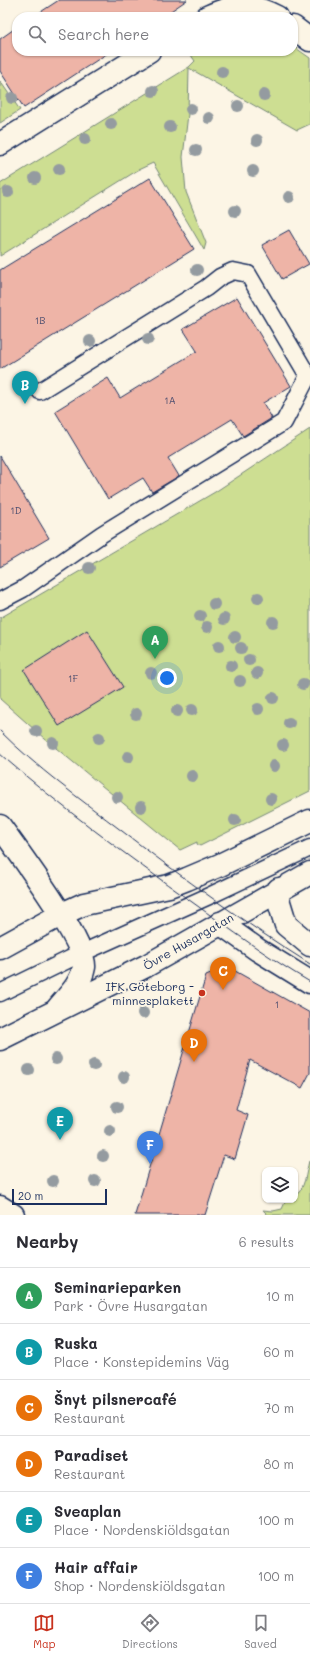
<!DOCTYPE html>
<meta charset="utf-8">
<style>
body{margin:0;font-family:Mali,sans-serif;background:#f2f2f3;color:#2b2b33}
.controls{position:absolute;right:12px;bottom:12px;display:grid;overflow:hidden;border-radius:8px;box-shadow:0 1px 3px #0004}
.controls button{width:36px;height:36px;display:grid;place-items:center;padding:0;border:0;border-bottom:1px solid #e1e1e2;background:#fff;color:#2b2b33;font:20px sans-serif}
.scale{position:absolute;left:12px;bottom:10px;width:95px;box-sizing:border-box;padding-left:4px;border:2px solid #1b2f5e;border-top:0;font-size:11px;line-height:14px;white-space:nowrap;color:#1b2f5e;-webkit-text-stroke:3px #fcf5e5;paint-order:stroke}
.you{position:absolute;left:167px;top:678px;width:14px;height:14px;margin:-10px;border:3px solid #fff;border-radius:50%;background:#1a73e8;box-shadow:0 0 0 6px #1a73e833}
.badge{display:grid;place-items:center;width:26px;height:26px;border-radius:50%;background:#c8321e;color:#fff;font-size:13px;font-weight:700}
.pin{position:absolute;translate:-50% -33px;filter:drop-shadow(0 1px 2px #0008)}
.pin::after{content:'';position:absolute;top:21px;width:14px;height:12px;background:inherit;clip-path:polygon(0 0,100% 0,50% 100%)}
.list{margin:0;padding:0;list-style:none}
h2{display:flex;justify-content:space-between;align-items:center;height:52px;margin:0;padding:0 16px;font-size:17px}
h2 small{font-size:13px;font-weight:400;color:#7c7c81}
.list li{display:grid;grid-template-columns:26px 1fr auto;gap:12px;align-items:center;box-sizing:border-box;height:56px;padding:0 16px;border-top:1px solid #e1e1e2}
.list b{display:block;font-size:15px;white-space:nowrap}
.list p{margin:0;font-size:13px;white-space:nowrap;color:#7c7c81}
.list em{font-size:13px;font-style:normal;color:#7c7c81}
.icon{flex:none;width:22px;height:22px;fill:none;stroke:currentColor;stroke-width:2;stroke-linecap:round;stroke-linejoin:round}
.map{position:relative;flex:none;width:310px;height:1215px;overflow:hidden}
.search{position:absolute;background:#fff;box-shadow:0 1px 3px #0004;left:12px;right:12px;top:12px;height:44px;display:flex;align-items:center;gap:10px;box-sizing:border-box;padding:0 14px;border-radius:16px;color:#7c7c81;font-size:15px}
.sheet{height:388px;background:#fff}
nav{display:flex;justify-content:space-around;align-items:center;box-sizing:border-box;height:56px;border-top:1px solid #e1e1e2;background:#fff;font-size:11px;color:#7c7c81}
nav a{display:grid;justify-items:center;gap:2px}
nav .on{color:#c8321e}
.map>svg:first-child{display:block}
.green{fill:#cdde92;stroke:#748678}
.building{fill:#eeb4a7;stroke:#1b2f5e}
.lines{fill:none;stroke-linecap:round;stroke-linejoin:round}
.lane-casing{stroke:#1b2f5e;stroke-width:19}
.street-casing{stroke:#1b2f5e;stroke-width:25}
.secondary-casing{stroke:#1b2f5e;stroke-width:25}
.lane{stroke:#fcf5e5;stroke-width:16}
.street{stroke:#fcf5e5;stroke-width:22}
.secondary{stroke:#fcf5e5;stroke-width:22}
.tram{stroke:#1b2f5e;stroke-width:1}
.tree{fill:#949ba0}
.poi-dot{fill:#c8321e;stroke:#fcf5e5;stroke-width:1.5}
.labels{text-anchor:middle;dominant-baseline:central;stroke-width:4;stroke-linejoin:round;paint-order:stroke}
.number-label{font-size:10px;fill:#505070}
.street-label{font-size:12px;fill:#1b2f5e;stroke:#fcf5e5}
.poi-label{font-size:12px;fill:#1b2f5e;stroke:#fcf5e5;text-anchor:end}
</style>
<div class="map">
<svg width="310" height="1215" viewBox="0 0 310 1215">
<rect width="100%" height="100%" fill="#fcf5e5"/>
<filter id="ink" filterUnits="userSpaceOnUse"><feTurbulence type="fractalNoise" baseFrequency=".025" numOctaves="2"/><feDisplacementMap in="SourceGraphic" scale="8" xChannelSelector="R" yChannelSelector="G"/><feConvolveMatrix kernelMatrix="1 2 1 2 8 2 1 2 1" color-interpolation-filters="sRGB"/></filter>
<g filter="url(#ink)">
<path class="green" d="M293,46L310,58V124L297,130L189,68L188,114L183,157L186,192L206,243L204,250L153,163L138,170L0,256V184L189,67L195,61L188,51H293Z
M0,81L20,110L0,123Z
M310,429V791L200,846L197,844V842L180,850L45,739L0,699V618L215,492Z
M309,1161L310,1162V1215H268L263,1210L273,1211L282,1209L286,1200H295V1196C305,1190 306,1172 309,1161Z"/>
<path class="building" d="M59,0H187L162,17H33Z
M17,27V51H111L24,108L0,71V39Z
M150,178L194,249L0,369V270Z
M289,230L309,264L282,279L262,245Z
M237,297L291,386L263,403L272,418L243,436L232,419L168,458L179,476L152,492L143,478L108,499L55,411L108,378L120,398L197,351L183,329Z
M0,456L49,538L0,567Z
M87,630L123,687L59,726L24,670Z
M228,967L310,1013V1073L302,1088L250,1060L236,1110L248,1115L235,1159L224,1155L205,1215H135L206,976Z"/>
<g class="lines">
<g class="lane-casing">
<path id="lane" d="M0,601L23,589L102,534L284,422L308,376L248,274L233,271L220,277L206,288L40,391
M0,993L82,953L209,896L310,848"/>
</g>
<g class="street-casing">
<path id="street" d="M207,17C234,4 250,3 277,17
M293,27L310,40
M0,144L149,51
M0,826C17,850 87,943 84,967C81,984 68,996 58,1008
M279,889L278,899L286,925L310,945
M220,923L258,950L310,982
M0,1207L13,1215"/>
</g>
<g class="secondary-casing">
<path id="secondary" d="M0,948L62,914L84,904L169,886L187,879L220,865L310,821
M0,1039L146,966L310,873"/>
</g>
<use href="#lane" class="lane"/>
<use href="#street" class="street"/>
<use href="#secondary" class="secondary"/>
<path class="tram" d="M0,731C37,768 80,799 122,831C183,878 245,923 310,964
M0,754C61,807 126,855 192,902C231,930 269,958 310,982"/>
</g>
<g class="tree">
<circle cx="222" cy="72" r="6"/>
<circle cx="153" cy="91" r="6"/>
<circle cx="264" cy="95" r="6"/>
<circle cx="12" cy="98" r="6"/>
<circle cx="238" cy="106" r="6"/>
<circle cx="191" cy="109" r="6"/>
<circle cx="209" cy="118" r="6"/>
<circle cx="111" cy="124" r="6"/>
<circle cx="170" cy="127" r="6"/>
<circle cx="85" cy="139" r="6"/>
<circle cx="257" cy="140" r="6"/>
<circle cx="196" cy="150" r="6"/>
<circle cx="59" cy="169" r="6"/>
<circle cx="253" cy="171" r="6"/>
<circle cx="35" cy="178" r="6"/>
<circle cx="8" cy="192" r="6"/>
<circle cx="289" cy="197" r="6"/>
<circle cx="235" cy="211" r="6"/>
<circle cx="197" cy="270" r="6"/>
<circle cx="148" cy="339" r="6"/>
<circle cx="90" cy="341" r="6"/>
<circle cx="89" cy="568" r="6"/>
<circle cx="258" cy="598" r="6"/>
<circle cx="214" cy="604" r="6"/>
<circle cx="200" cy="616" r="6"/>
<circle cx="224" cy="619" r="6"/>
<circle cx="273" cy="622" r="6"/>
<circle cx="207" cy="627" r="6"/>
<circle cx="235" cy="637" r="6"/>
<circle cx="219" cy="646" r="6"/>
<circle cx="241" cy="648" r="6"/>
<circle cx="249" cy="660" r="6"/>
<circle cx="231" cy="666" r="6"/>
<circle cx="151" cy="673" r="6"/>
<circle cx="257" cy="673" r="6"/>
<circle cx="240" cy="681" r="6"/>
<circle cx="303" cy="684" r="6"/>
<circle cx="273" cy="698" r="6"/>
<circle cx="258" cy="709" r="6"/>
<circle cx="192" cy="710" r="6"/>
<circle cx="177" cy="711" r="6"/>
<circle cx="136" cy="714" r="6"/>
<circle cx="289" cy="723" r="6"/>
<circle cx="36" cy="731" r="6"/>
<circle cx="99" cy="738" r="6"/>
<circle cx="53" cy="743" r="6"/>
<circle cx="283" cy="745" r="6"/>
<circle cx="128" cy="757" r="6"/>
<circle cx="274" cy="766" r="6"/>
<circle cx="192" cy="776" r="6"/>
<circle cx="117" cy="797" r="6"/>
<circle cx="271" cy="799" r="6"/>
<circle cx="141" cy="807" r="6"/>
<circle cx="235" cy="820" r="6"/>
<circle cx="143" cy="1013" r="6"/>
<circle cx="56" cy="1059" r="6"/>
<circle cx="94" cy="1065" r="6"/>
<circle cx="29" cy="1070" r="6"/>
<circle cx="124" cy="1077" r="6"/>
<circle cx="117" cy="1107" r="6"/>
<circle cx="110" cy="1131" r="6"/>
<circle cx="103" cy="1156" r="6"/>
<circle cx="53" cy="1181" r="6"/>
<circle cx="95" cy="1181" r="6"/>
</g>
</g>
<circle class="poi-dot" cx="202" cy="993" r="4"/>
<g class="labels">
<g class="number-label">
<text x="40" y="320">1B</text>
<text x="170" y="400">1A</text>
<text x="16" y="510">1D</text>
<text x="73" y="678">1F</text>
<text x="277" y="1004">1</text>
</g>
<g class="street-label">
<text transform="translate(188 941) rotate(-30)">Övre Husargatan</text>
</g>
<g class="poi-label">
<text x="194" y="986">IFK Göteborg -<tspan x="194" dy="14">minnesplakett</tspan></text>
</g>
</g>
</svg>
<div class="controls">
<button><svg class="icon" aria-label="layers" viewBox="0 0 24 24"><path d="M12 4l9 5-9 5-9-5zM3 14l9 5 9-5"/></svg></button>
</div>
<div class="scale">20 m</div>
<div class="you"></div>
<div class="pin badge" style="left:155px;top:659px;background:#2e9e5b">A</div>
<div class="pin badge" style="left:25px;top:404px;background:#0f9aa8">B</div>
<div class="pin badge" style="left:223px;top:990px;background:#e8710a">C</div>
<div class="pin badge" style="left:194px;top:1062px;background:#e8710a">D</div>
<div class="pin badge" style="left:60px;top:1140px;background:#0f9aa8">E</div>
<div class="pin badge" style="left:150px;top:1164px;background:#3f7fe0">F</div>
<div class="search"><svg class="icon" aria-label="search" viewBox="0 0 24 24"><circle cx="10" cy="10" r="6"/><path d="M15 15l6 6"/></svg>Search here</div>
</div>
<section class="sheet">
<h2>Nearby<small>6 results</small></h2>
<ul class="list">
<li><span class="badge" style="background:#2e9e5b">A</span><div><b>Seminarieparken</b><p>Park · Övre Husargatan</p></div><em>10 m</em></li>
<li><span class="badge" style="background:#0f9aa8">B</span><div><b>Ruska</b><p>Place · Konstepidemins Väg</p></div><em>60 m</em></li>
<li><span class="badge" style="background:#e8710a">C</span><div><b>Šnyt pilsnercafé</b><p>Restaurant</p></div><em>70 m</em></li>
<li><span class="badge" style="background:#e8710a">D</span><div><b>Paradiset</b><p>Restaurant</p></div><em>80 m</em></li>
<li><span class="badge" style="background:#0f9aa8">E</span><div><b>Sveaplan</b><p>Place · Nordenskiöldsgatan</p></div><em>100 m</em></li>
<li><span class="badge" style="background:#3f7fe0">F</span><div><b>Hair affair</b><p>Shop · Nordenskiöldsgatan</p></div><em>100 m</em></li>
</ul>
</section>
<nav>
<a class="on"><svg class="icon" aria-label="map" viewBox="0 0 24 24"><path d="M3 6l6-2 6 2 6-2v14l-6 2-6-2-6 2zM9 4v14M15 6v14"/></svg>Map</a>
<a><svg class="icon" aria-label="directions" viewBox="0 0 24 24"><path d="M12 3l9 9-9 9-9-9zM9 14v-3h6M13 9l2 2-2 2"/></svg>Directions</a>
<a><svg class="icon" aria-label="saved" viewBox="0 0 24 24"><path d="M7 4h10v16l-5-4-5 4z"/></svg>Saved</a>
</nav>
